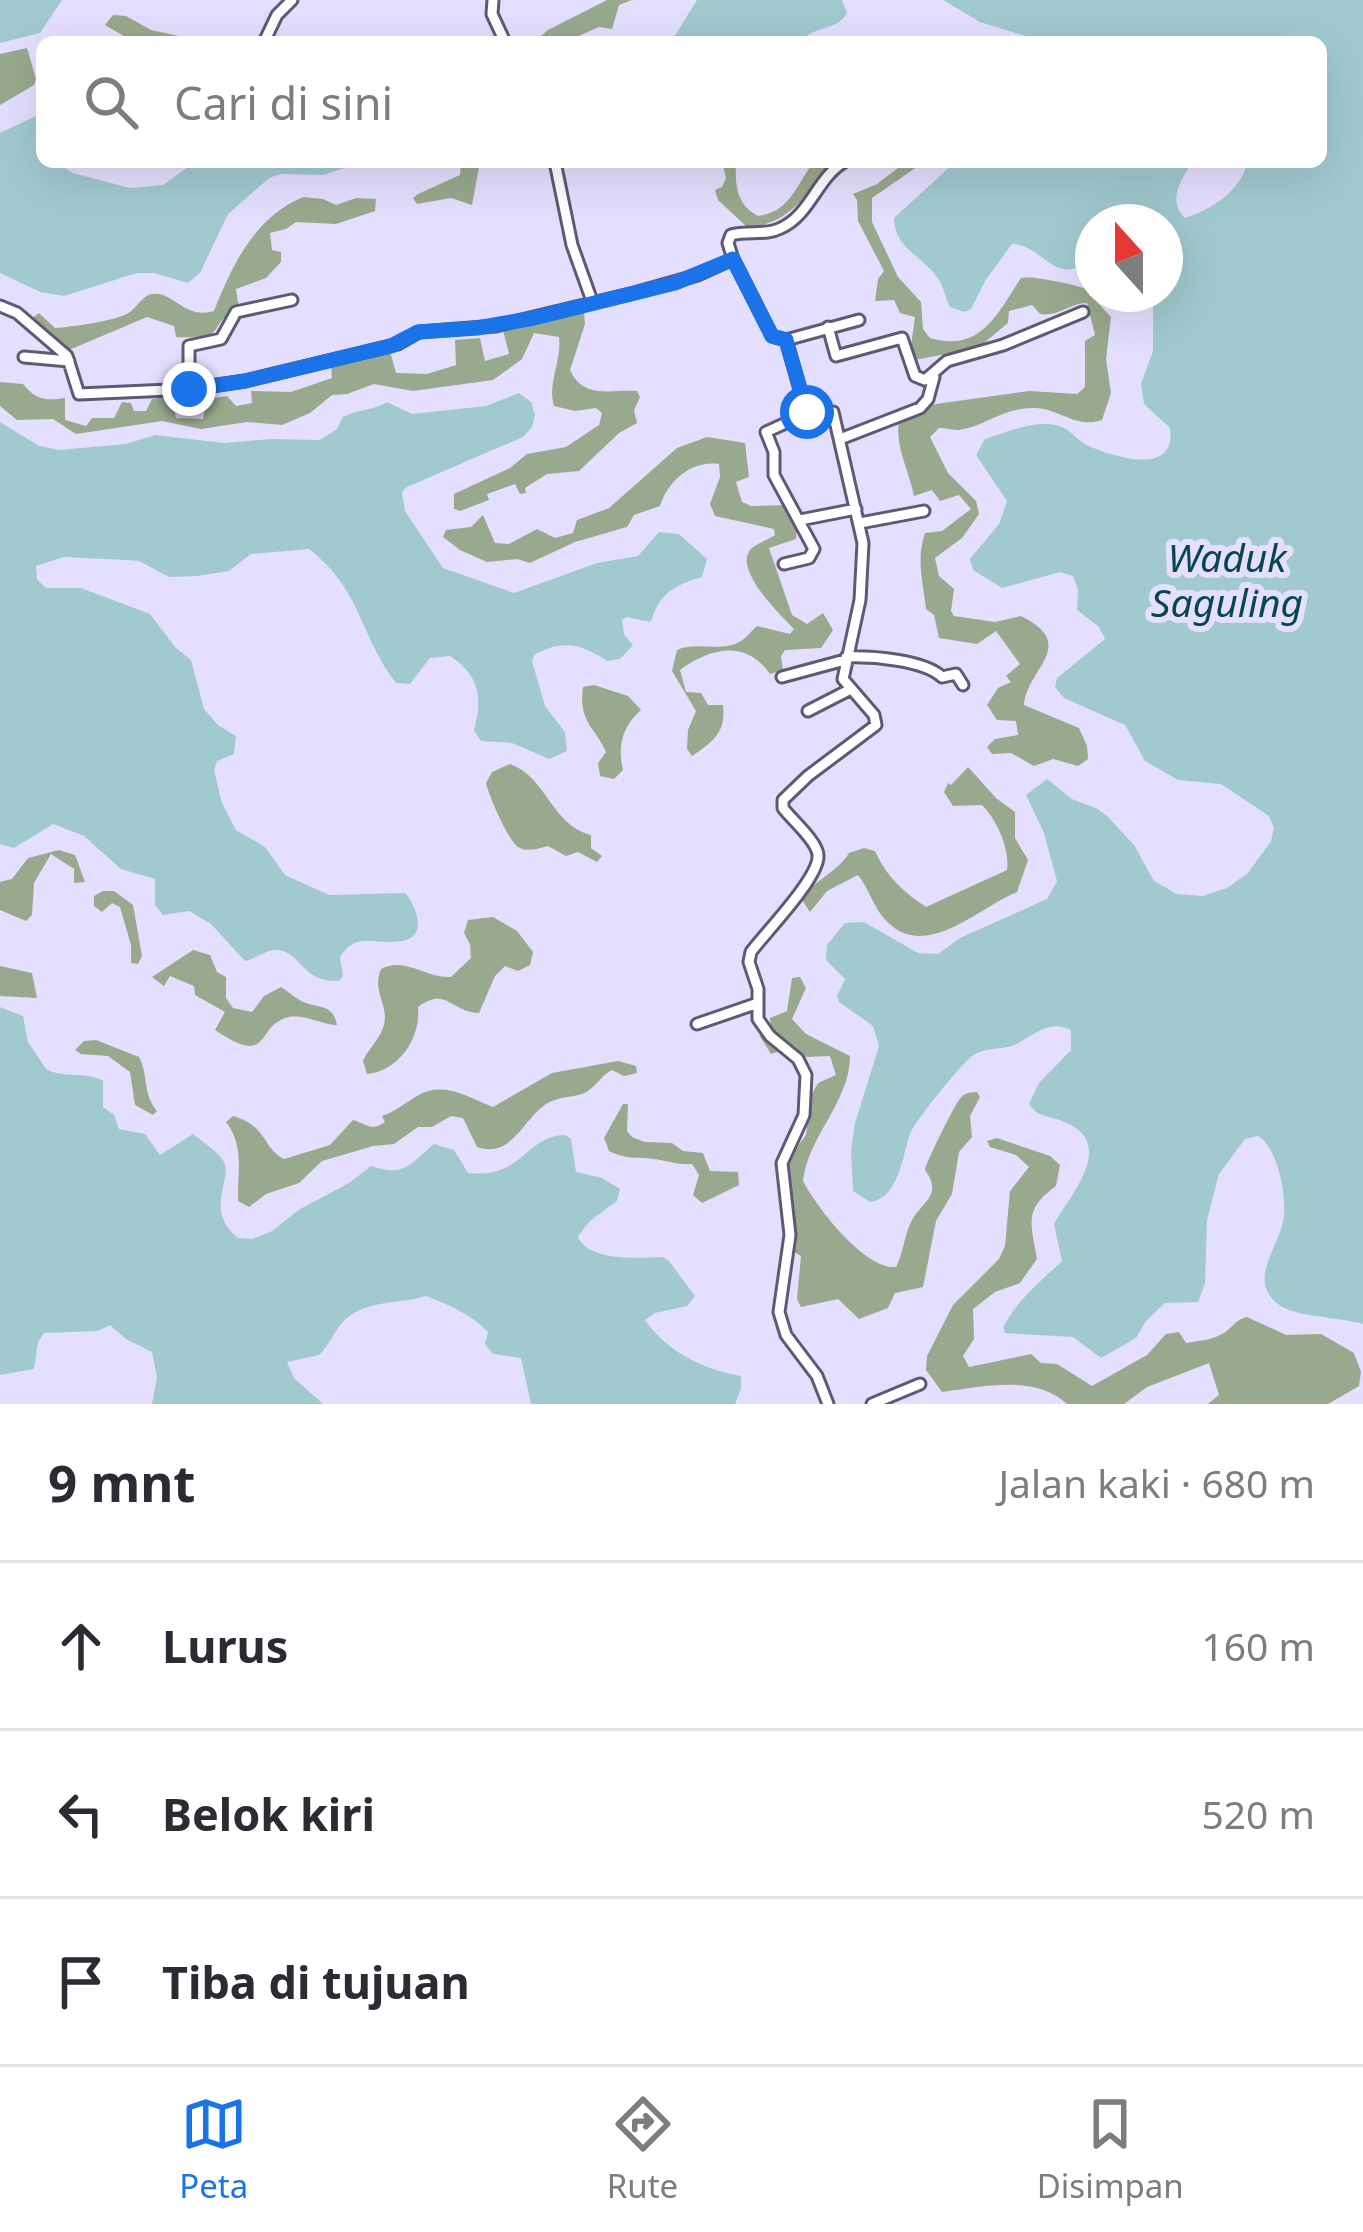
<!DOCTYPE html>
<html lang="id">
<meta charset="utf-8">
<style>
body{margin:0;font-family:"Noto Sans",sans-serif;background:#f2f2f3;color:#2b2b33}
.compass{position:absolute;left:1075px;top:204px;width:108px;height:108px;border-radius:50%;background:#fff;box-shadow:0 12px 48px #0002;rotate:339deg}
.stop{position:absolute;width:36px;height:36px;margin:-27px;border:9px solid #1a73e8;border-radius:50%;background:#fff}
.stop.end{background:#1a73e8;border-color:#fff;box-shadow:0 3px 12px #0008}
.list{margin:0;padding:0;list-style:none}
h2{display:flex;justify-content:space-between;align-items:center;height:156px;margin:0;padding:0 48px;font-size:51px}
h2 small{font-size:39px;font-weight:400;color:#7c7c81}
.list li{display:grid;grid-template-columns:78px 1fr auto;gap:36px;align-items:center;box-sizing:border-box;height:168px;padding:0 48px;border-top:3px solid #e1e1e2}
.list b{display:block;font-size:45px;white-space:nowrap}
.list em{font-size:39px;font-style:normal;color:#7c7c81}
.icon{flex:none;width:66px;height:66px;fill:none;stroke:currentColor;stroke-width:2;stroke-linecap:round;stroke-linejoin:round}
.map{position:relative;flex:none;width:1363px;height:1404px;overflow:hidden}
.search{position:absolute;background:#fff;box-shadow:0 12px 48px #0002;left:36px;right:36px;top:36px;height:132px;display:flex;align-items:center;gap:30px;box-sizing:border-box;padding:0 42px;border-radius:18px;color:#7c7c81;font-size:45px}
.sheet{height:660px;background:#fff}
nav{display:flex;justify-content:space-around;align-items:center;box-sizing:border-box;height:168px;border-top:3px solid #e1e1e2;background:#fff;font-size:33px;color:#7c7c81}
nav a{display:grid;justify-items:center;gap:6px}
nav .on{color:#1a73e8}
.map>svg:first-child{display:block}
.forest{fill:#99a98d}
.water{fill:#a1cacf}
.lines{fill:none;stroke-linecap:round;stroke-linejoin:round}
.minor-casing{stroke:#5f5975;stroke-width:15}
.minor{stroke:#fff;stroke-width:9}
.route{stroke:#1a73e8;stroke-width:15}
.labels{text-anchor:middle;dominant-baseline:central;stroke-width:12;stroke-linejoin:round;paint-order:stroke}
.water-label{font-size:39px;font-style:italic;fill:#08474d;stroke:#e5dfff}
</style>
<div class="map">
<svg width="1363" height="1404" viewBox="0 0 1363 1404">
<rect width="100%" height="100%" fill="#e5dfff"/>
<path class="forest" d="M607,0H632L619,5L612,29L599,27L565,42H534L548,30Z
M113,15L126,16L151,30L207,42H134L105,25Z
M27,48L36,79L34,85L0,105V54Z
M461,162H480L472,205L451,198L417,204L413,198L418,194L460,175Z
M722,162H736C735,184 736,205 758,216C791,212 796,184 814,162H833C807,192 791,225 747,227L718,200L715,190L722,187L726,178Z
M906,162H924L872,198V222L898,277L921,302L923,329L930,338C981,353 997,314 1021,278C1032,275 1071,284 1084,288L1111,317L1106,359L1111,393L1102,420C1077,429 1060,409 1035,408C1004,407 984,427 959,430C952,430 946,428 939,428L930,437L948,473L976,501L979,514L962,538L935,558L939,576L954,589L951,611L954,616L995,622L1021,616C1080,645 1026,669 1024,705L1079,728L1087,746L1088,759L1078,766L1053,759L1034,766L1011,753L992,754L987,747L995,739L1018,735L1016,721L997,720L987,705L998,688L1011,682L1006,676L1020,664L996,631L977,644L939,638L934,615L926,609C923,582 916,559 925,533L942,531L971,509L959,495L940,501L932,490L914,496C909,470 895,448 899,421L929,405L1029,391L1077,394L1085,387V341L1095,335L1087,303C1070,303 1058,317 1040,314L1032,305L1009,311L1008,323L984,343L985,347L914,360L911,346L915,317L900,313L894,300L875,301L878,279L884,271L858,221L857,200L853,194L877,184Z
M303,197L323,199L336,205L356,198L376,199L375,211L336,224L296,222L286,229L270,233L272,250L281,252V262L266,278L236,289L239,308C203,325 234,339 176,337L174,326L147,317L69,350L32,318L39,313L55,328C71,327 117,321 130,312C138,306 142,296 152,294C173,290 184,320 214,311C232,265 255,217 303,197Z
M584,312L585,324L570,370C584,400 610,389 637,391L640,397L634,410L637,423L619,433L579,471L547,474L525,488L526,493L520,494L515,484L487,494L489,500L460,511L454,509V494L510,468L527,454L566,447L599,425L602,413L596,408L575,411L554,406C547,383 562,361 559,337L534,333L522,359L493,380L413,391L374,384L347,394L332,395L310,413L282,425L247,422L201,429L162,421L76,434L53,419L17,420L0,406V382L23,384C36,400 45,401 65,398V420L86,426L92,418H114L122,402L131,403L134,411H146L152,399L172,397L176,418L203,419L207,399L227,396L236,406L252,403L251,391L291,392L332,378L331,365L390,351L396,373L427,374L456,365L455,340L480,338L485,361L509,354L503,330Z
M707,437L745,443L749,477L736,482L742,502L751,506L788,505L797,526L796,539L769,548L792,615L807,624L823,613L833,630L821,648L785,650L781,656L783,670L770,674C746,639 710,648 680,670L686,692L701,693L708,705H723C726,732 714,741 692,756L687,749L688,730L696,711L672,671L677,650C696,641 722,653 741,641C747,637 751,631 757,626L790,634L794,629C781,616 734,570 750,550C755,544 768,540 775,535L774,529L715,516L710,504L720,477L719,464C691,460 668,481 660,506L634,515L627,527L575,542L530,563L517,559L487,562L460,550L443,537L446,530L471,527L483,515L495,543L509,544L537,529L555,538L573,533L577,520L609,508L677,448Z
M594,685L628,696L641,710C623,726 617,745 623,770L614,779L600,776L598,763L606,752C596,728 578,723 583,687Z
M510,764C546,776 552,826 591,835V848L602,856L597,862L578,852L566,856L548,846C539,848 527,853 518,847C508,840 489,796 486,783L492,772Z
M968,767L996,798L1015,812V838L1028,860L1017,892C977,908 922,966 882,916C872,903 868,887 858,875L827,891L810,912L802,900C814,879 838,872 849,853L864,848L875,851C886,876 903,892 926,907L1007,870C1010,849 997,820 982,805L953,806L944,792L948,783L951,785Z
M59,850L75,855L85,882L74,883V869L51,854L34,883L32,915L26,921L0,910V882L12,879L28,858Z
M103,891H114L133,905L142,956L138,964L131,963V945L120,907L112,903L102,912L94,906V896Z
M493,917L517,931L533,952L530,965L518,971L505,966L495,976L479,1013C450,1012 447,986 418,1007C421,1038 399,1071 367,1074L363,1061C369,1047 385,1035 385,1017C384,998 373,989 381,969C406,956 426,979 451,977L471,958L470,944L464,933L468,920Z
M193,950L210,955L217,972L226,977V998L233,1008L252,1012L264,996L281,987C287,990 292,996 298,999C314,1010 333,1001 337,1025C323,1025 305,1014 289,1017C254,1025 273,1069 215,1030L225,1012L195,995L194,986L170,976L164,986L152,977Z
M0,966L32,973L37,998L0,996Z
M800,977L806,988L792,1019L806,1034L850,1056C850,1102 808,1136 803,1181C817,1208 865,1270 896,1267C904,1252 904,1234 912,1220C923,1201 943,1195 925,1170C926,1163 954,1106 959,1100C965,1092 968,1093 977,1092L980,1097L970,1116L972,1137L959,1152L952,1194L936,1221L923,1287L895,1293L888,1308L859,1319L838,1299L801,1307L797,1299L801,1256L794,1252L787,1161L806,1135L811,1096L818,1083L836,1075L830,1056L806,1057L794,1046L771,1054L759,1035L771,1031L770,1018L787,1011L792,978Z
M96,1040L139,1057C149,1076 142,1093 157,1111L153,1115L135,1105L130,1072L108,1056L81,1054L75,1050L84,1041Z
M618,1061L636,1066L637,1073L624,1076L612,1070C600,1076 595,1089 582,1094C569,1098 559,1096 546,1104C523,1119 512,1159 477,1147L463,1118L451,1116L432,1127H418L394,1144L373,1146L322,1161L299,1183L266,1194L249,1207L238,1201C237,1172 245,1147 226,1122L233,1116C268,1126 262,1148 284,1159L330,1145L353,1120C367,1124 371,1132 385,1122L382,1116C396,1111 405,1103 417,1096C445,1080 468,1098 493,1107L552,1073Z
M623,1104H628L627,1131L632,1137L645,1142L672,1143L683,1151L703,1153L710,1171L738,1172L739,1185L702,1203L693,1195L699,1175L692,1164C678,1165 673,1162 660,1160C641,1156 629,1161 609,1151L604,1138Z
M997,1138L1050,1156L1060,1165L1056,1186C1023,1210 1031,1223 1037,1259L1020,1283L995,1292L973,1309L974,1339L963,1356L969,1367L1031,1354L1041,1363L1057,1364L1092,1386L1147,1355L1166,1334L1179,1332L1186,1343C1198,1341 1213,1340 1224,1333C1234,1326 1235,1320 1247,1317L1286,1335L1321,1334L1354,1353L1361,1372L1359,1386L1328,1404H1208L1219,1395L1209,1363L1147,1387L1124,1404H1067C1035,1374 983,1387 942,1392L926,1370L927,1356L953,1305L999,1259L1005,1246L1010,1191L1029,1167L1016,1155L990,1147L987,1141Z"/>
<path class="water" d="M0,0H62L40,33L0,43Z
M697,0H842L847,13C838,31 812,26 800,42H671Z
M943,0H1363V1324C1339,1317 1298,1317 1281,1306C1246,1283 1277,1250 1283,1222C1288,1200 1278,1147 1258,1136L1245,1139L1219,1174L1207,1220L1205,1283L1198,1302L1165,1303L1146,1321L1136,1338L1101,1358L1073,1337L1005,1333L1003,1327C1019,1298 1039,1283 1062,1261L1054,1224C1071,1194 1119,1142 1062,1121C1047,1115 1039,1118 1029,1104L1039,1083L1071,1050V1030C1051,1020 1038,1032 1020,1042C1006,1051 990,1046 975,1054C964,1060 915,1121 910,1134C902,1157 899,1198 870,1202L853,1191L851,1151L855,1123L879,1046L873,1026L839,1002L837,996L845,979L826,960L827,945L845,923L864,922L918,953L938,954L960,938L1047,899L1057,881L1044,833L1026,795L1047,779L1072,799L1098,809L1108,817L1134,845L1154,881L1177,894L1203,896L1227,888L1248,873L1271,841L1274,828L1269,816L1221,784L1178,780L1145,761L1125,725L1064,698L1055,687L1057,678L1105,639L1099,627L1077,610L1078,589L1073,576L1060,572L1002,588L973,570L970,559L999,524L1007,501L976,455L985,439C1006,432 1037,419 1059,426C1072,430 1078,442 1091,447C1117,458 1177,476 1170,428L1144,404L1141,384L1153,351V298L1154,294H1165V222L1105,215C1086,224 1087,242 1084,262C1058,287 1039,243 1012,244L985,281L971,309L964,312L950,307C945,298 944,288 939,280C925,257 894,249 894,218L955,162H1192C1181,180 1167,201 1185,218C1213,209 1240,191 1248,162H1321V42H1045L980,22Z
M42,113V162H56L73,173L130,188L163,185L195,162H363L323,175L281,174L269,178L228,214L200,273L188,283L154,273H137L64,296L40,292L0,273V133Z
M519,393L531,402L535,414L532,427L523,437L407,487L402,492L405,511L443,568L514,593L597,563L638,556L659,532L679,534L707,559L702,577C675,585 659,593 651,622L626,617L622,620L624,634L633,645L620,659L607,661C581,644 563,639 534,655L532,661L545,706L565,732L567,751L549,759L512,743L481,741L474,730C483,697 479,675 450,656L430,658L410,684L396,683C359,635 362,590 309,549L251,554L229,571L197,576L169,577L139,561L126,560L64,557L36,566L37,579L46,588H81L150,614L175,647L191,660L204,709L218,725L236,736L234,754L217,761L214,770L222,803L236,830L265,847L285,875L329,895L405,893C417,906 428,937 402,941C377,946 356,930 340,957L343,976L339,981C301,983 301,950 275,950C266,950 254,960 245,961L211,924L189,911L163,915L155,905V879L121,869L84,836L53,824L14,848L0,844V422L39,446L59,450L126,444L155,435L224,443L270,439L320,440L337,429L343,417C359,409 371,411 387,402L412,414L486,406Z
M0,1007L23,1016L28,1042L46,1069C64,1079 87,1071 103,1081V1107L114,1115L119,1129L145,1134L160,1155L193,1134C201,1141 216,1150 222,1159C237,1176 201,1208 238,1238L252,1239L272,1231L300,1209L349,1183L371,1166C405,1177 409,1165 434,1144L454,1150L468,1173C523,1179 525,1136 565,1135L571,1139L576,1172L602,1178L620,1189L617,1201C601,1213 589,1219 578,1237C589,1262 639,1258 663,1257L669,1261L695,1296L687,1306L655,1313L645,1320C667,1352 705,1370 741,1376V1389L735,1404H531L521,1358L493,1354L485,1344L488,1332C471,1314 449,1305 426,1296C403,1304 362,1299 342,1323C333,1333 329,1346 319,1355L287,1362L294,1378L323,1404H152L157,1377L152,1352L126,1339L110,1325L98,1331L44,1333L38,1342L34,1369L0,1375Z"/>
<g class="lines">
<g class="minor-casing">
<path id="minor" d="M493,0L492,14L505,42
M264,42L277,15L292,0
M555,162L572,245L592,301
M733,259L728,243L731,235C747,230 766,236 781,228C810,215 817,178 844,162
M0,306L17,313L67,356L79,394L192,389L245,381L398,344L419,332L496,326L634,293L698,275L733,259L772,336L786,340L806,411L833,412L863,543L860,600L843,679L874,715L876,725L808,776L783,800V808C792,820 817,841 818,855C820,877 765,933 751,952L749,962L758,989V1019L770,1036L798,1059L806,1075L804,1115L782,1163L790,1235L779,1312L786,1335L817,1376L828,1404
M828,327L836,356L902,338L915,376L925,380L947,361L1003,345L1083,312
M786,340L859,320
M24,357L69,361
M189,389V346L221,339L236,312L292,300
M840,439L920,408L928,399L934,377
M800,520L856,509
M860,523L924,511
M784,564L809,558L814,549L774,475V452L766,432L808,413
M846,657C872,656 924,660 942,677L956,674L963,685
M782,677L845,660
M808,711L849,690
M697,1024L758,1003
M872,1404L920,1384"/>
</g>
<use href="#minor" class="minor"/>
</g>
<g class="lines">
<path class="route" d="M189,389L245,381L391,346L418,332L477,328L534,318L675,283L733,259L772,336L786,340L807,412"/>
</g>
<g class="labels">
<g class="water-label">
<text x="1227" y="556">Waduk<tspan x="1227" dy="45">Saguling</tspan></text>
</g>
</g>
</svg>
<svg class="compass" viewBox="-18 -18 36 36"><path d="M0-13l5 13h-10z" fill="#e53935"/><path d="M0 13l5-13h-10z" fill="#7c7c81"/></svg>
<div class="stop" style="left:807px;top:412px"></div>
<div class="stop end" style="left:189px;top:389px"></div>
<div class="search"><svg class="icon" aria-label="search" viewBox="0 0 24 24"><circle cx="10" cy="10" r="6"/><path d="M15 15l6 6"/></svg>Cari di sini</div>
</div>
<section class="sheet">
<h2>9 mnt<small>Jalan kaki · 680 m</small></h2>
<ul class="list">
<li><svg class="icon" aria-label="ahead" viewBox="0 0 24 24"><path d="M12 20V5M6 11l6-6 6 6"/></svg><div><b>Lurus</b></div><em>160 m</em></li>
<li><svg class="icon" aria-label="left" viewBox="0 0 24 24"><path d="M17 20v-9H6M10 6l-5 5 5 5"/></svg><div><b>Belok kiri</b></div><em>520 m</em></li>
<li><svg class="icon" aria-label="arrive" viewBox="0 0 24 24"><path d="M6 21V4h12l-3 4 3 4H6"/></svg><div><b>Tiba di tujuan</b></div></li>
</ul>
</section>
<nav>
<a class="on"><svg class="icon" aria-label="map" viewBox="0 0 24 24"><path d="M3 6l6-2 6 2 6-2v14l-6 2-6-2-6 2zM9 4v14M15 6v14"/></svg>Peta</a>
<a><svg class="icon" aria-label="directions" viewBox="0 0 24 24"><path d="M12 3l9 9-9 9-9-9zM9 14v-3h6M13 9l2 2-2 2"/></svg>Rute</a>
<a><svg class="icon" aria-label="saved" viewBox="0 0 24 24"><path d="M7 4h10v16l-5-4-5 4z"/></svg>Disimpan</a>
</nav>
